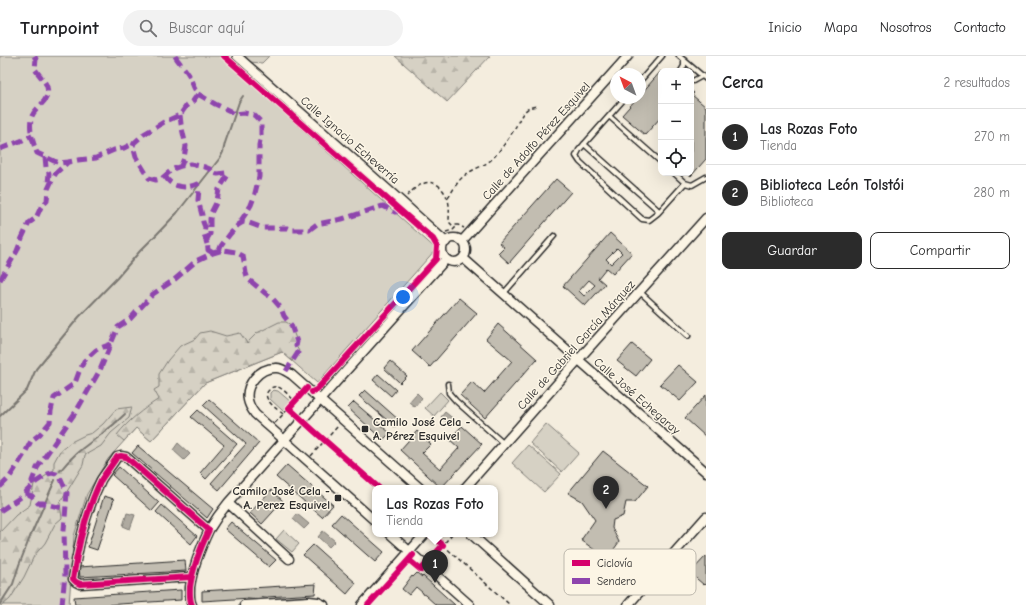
<!DOCTYPE html>
<html lang="es">
<meta charset="utf-8">
<style>
body{margin:0;font-family:"Comic Neue",sans-serif;background:#f2f2f2;color:#202124}
.controls{position:absolute;right:12px;top:12px;display:grid;overflow:hidden;border-radius:8px;box-shadow:0 4px 16px #0002}
.controls button{width:36px;height:36px;display:grid;place-items:center;padding:0;border:0;border-bottom:1px solid #e0e0e0;background:#fff;color:#202124;font:20px sans-serif}
.compass{position:absolute;left:610px;top:12px;width:36px;height:36px;border-radius:50%;background:#fff;box-shadow:0 4px 16px #0002;rotate:319deg}
.you{position:absolute;left:403px;top:241px;width:14px;height:14px;margin:-10px;border:3px solid #fff;border-radius:50%;background:#1a73e8;box-shadow:0 0 0 6px #1a73e833}
.badge{display:grid;place-items:center;width:26px;height:26px;border-radius:50%;background:#2b2b2b;color:#fff;font-size:13px;font-weight:700}
.pin{position:absolute;translate:-50% -33px;filter:drop-shadow(0 1px 2px #0008)}
.pin::after{content:'';position:absolute;top:21px;width:14px;height:12px;background:inherit;clip-path:polygon(0 0,100% 0,50% 100%)}
.popup{position:absolute;left:372px;top:429px;width:126px;height:52px;box-sizing:border-box;display:grid;place-content:center;border-radius:8px;background:#fff;filter:drop-shadow(0 1px 3px #0005);font-size:13px;white-space:nowrap;color:#757577}
.popup b{font-size:15px;color:#202124}
.popup::after{content:'';position:absolute;left:50%;top:100%;margin-left:-8px;border:8px solid transparent;border-top-color:#fff}
.list{margin:0;padding:0;list-style:none}
h2{display:flex;justify-content:space-between;align-items:center;height:52px;margin:0;padding:0 16px;font-size:17px}
h2 small{font-size:13px;font-weight:400;color:#757577}
.list li{display:grid;grid-template-columns:26px 1fr auto;gap:12px;align-items:center;box-sizing:border-box;height:56px;padding:0 16px;border-top:1px solid #e0e0e0}
.list b{display:block;font-size:15px;white-space:nowrap}
.list p{margin:0;font-size:13px;white-space:nowrap;color:#757577}
.list em{font-size:13px;font-style:normal;color:#757577}
.actions{display:flex;gap:8px;padding:12px 16px}
.actions a{flex:1;padding:9px 0;border:1px solid #2b2b2b;border-radius:8px;text-align:center;font-size:14px;color:#2b2b2b}
.actions .main{background:#2b2b2b;color:#fff}
.icon{flex:none;width:22px;height:22px;fill:none;stroke:currentColor;stroke-width:2;stroke-linecap:round;stroke-linejoin:round}
.map{position:relative;flex:none;width:706px;height:549px;overflow:hidden}
header{display:flex;align-items:center;gap:24px;box-sizing:border-box;height:56px;padding:0 20px;background:#fff;border-bottom:1px solid #e0e0e0}
header strong{font-size:19px}
nav{display:flex;gap:22px;margin-inline-start:auto;font-size:14px}
.search{width:280px;height:36px;background:#f2f2f2;display:flex;align-items:center;gap:10px;box-sizing:border-box;padding:0 14px;border-radius:22px;color:#757577;font-size:15px}
main{display:flex}
aside{flex:1;background:#fff}
.map>svg:first-child{display:block}
.grass{fill:#d6d1c4;stroke:#807e78}
.forest{fill:url(#forest-firs);stroke:#807e78}
.water{fill:#afaaa0;stroke:#7a7771}
.lines{fill:none;stroke-linecap:round;stroke-linejoin:round}
.stream{stroke:#7a7771;stroke-width:2}
.building{fill:#c2bdb1;stroke:#2b2b2b;fill-rule:evenodd}
.service-casing{stroke:#2b2b2b;stroke-width:7}
.minor-casing{stroke:#2b2b2b;stroke-width:11}
.path{stroke:#2b2b2b;stroke-width:1.5;stroke-dasharray:4 3;stroke-linecap:butt}
.service{stroke:#fcf5e5;stroke-width:4}
.minor{stroke:#fcf5e5;stroke-width:8}
.quiet{stroke:#8e44ad;stroke-width:5;stroke-dasharray:10 5;stroke-linecap:butt}
.cycleway-casing{stroke:#fcf5e5;stroke-width:8}
.cycleway{stroke:#d6006c;stroke-width:6}
.poi-dot{fill:#2b2b2b;stroke:#fcf5e5;stroke-width:1.5}
.labels{text-anchor:middle;dominant-baseline:central;stroke-width:3;stroke-linejoin:round;paint-order:stroke}
.street-label{font-size:12px;fill:#2b2b2b;stroke:#fcf5e5}
.poi-label{font-size:12px;font-weight:bold;fill:#2b2b2b;stroke:#fcf5e5;text-anchor:start}
.key{fill:#fcf5e5;stroke:#bdb8ad;stroke-width:1}
.key-label{font-size:11px;fill:#2b2b2b}
</style>
<header>
<strong>Turnpoint</strong>
<div class="search"><svg class="icon" aria-label="search" viewBox="0 0 24 24"><circle cx="10" cy="10" r="6"/><path d="M15 15l6 6"/></svg>Buscar aquí</div>
<nav><a>Inicio</a><a>Mapa</a><a>Nosotros</a><a>Contacto</a></nav>
</header>
<main>
<div class="map">
<svg width="706" height="549" viewBox="0 0 706 549">
<defs>
<pattern id="forest-firs" width="22" height="20" patternUnits="userSpaceOnUse"><rect width="22" height="20" fill="#d6d1c4"/><path d="M5 1l3.5 6h-7zM16 11l3.5 6h-7z" fill="#b8b4a9"/></pattern>
</defs>
<rect width="100%" height="100%" fill="#f4edde"/>
<filter id="ink" filterUnits="userSpaceOnUse"><feTurbulence type="fractalNoise" baseFrequency=".025" numOctaves="2"/><feDisplacementMap in="SourceGraphic" scale="8" xChannelSelector="R" yChannelSelector="G"/><feConvolveMatrix kernelMatrix="1 2 1 2 8 2 1 2 1" color-interpolation-filters="sRGB"/></filter>
<g filter="url(#ink)">
<path class="grass" d="M0,0H220L436,193L317,327L282,296L205,327L151,385L136,372L108,403L87,438L74,480L69,549H0Z
M273,334L278,335L291,346L283,355L270,343V337Z
M440,336L448,344L434,360L425,352Z
M546,368L579,397L562,416L530,387Z
M528,389L561,418L544,436L512,407Z
M284,474L299,488L292,496L276,483Z"/>
<path class="forest" d="M242,0H269L262,7L249,6Z
M395,0H490L447,46Z
M279,266H286L291,269L297,286L296,290L299,295L292,305L282,296L205,327L151,385L136,372L124,385L117,379C128,365 143,353 159,343L154,334L159,331V318L168,304L180,290L195,283L200,277L210,275L226,280L240,277L247,287L257,277Z
M132,351L129,362L111,377L101,390L85,399L83,409L60,447L62,462L55,468L45,487L34,500L24,521L10,543L3,549H0V476L16,459L30,449L34,428L54,414V406L60,395L71,386L85,379L92,377L103,368L116,353Z"/>
<path class="water" d="M417,337L422,342L415,351L409,346Z
M445,356L456,365L451,371L441,361Z
M178,387L190,398L184,404L173,394Z
M127,457L135,459L130,473L123,470Z
M297,458L309,468L304,473L293,463Z
M323,475L335,485L329,491L318,481Z"/>
<g class="lines">
<path class="stream" d="M0,360L27,334L36,313L79,261L117,222L140,195L157,178L177,157L220,102L223,96L225,87L239,46L243,40
M60,415C74,397 86,390 103,377C111,371 118,365 125,358
M0,548L13,528L19,509L30,481L55,424"/>
</g>
<path class="building" d="M661,15V61L645,79L622,59L637,42H640V39Z
M691,34L694,37L692,39L706,51V103L691,120L687,117H691Z
M556,123L571,136L509,207L498,197L504,191L499,187Z
M610,177L632,197L613,218L606,212L598,222L605,228L585,250L563,230ZM617,192L622,197L611,208L606,203ZM589,224L595,229L584,240L579,235Z
M459,242L477,257L430,311L412,295Z
M498,268L537,303L485,362L460,339L472,326L484,337L512,305L486,283Z
M632,288L650,303L636,320L617,305Z
M390,305L407,320L400,327L384,312Z
M678,309L698,326L680,345L660,328Z
M378,318L396,334L391,340L373,324Z
M365,334L400,365L395,371L359,340Z
M706,339V381L685,362Z
M209,343L259,387L219,434L211,427L246,388L203,349Z
M354,346L390,377L383,384L348,352Z
M198,354L237,388L206,423L200,417L224,389L191,361Z
M462,370L482,388L441,432L400,394L417,375L431,388L422,397L440,413L459,392L449,383Z
M138,390L213,453L207,462L132,397Z
M603,395L648,430L635,446H626L623,460L613,464L612,472L619,486L607,503L581,484L595,464L582,445L568,437Z
M287,409L333,449L322,461L276,421Z
M119,411L159,447L152,455L112,419Z
M271,434L283,445L262,468L250,457Z
M104,440L114,443L97,494L88,491Z
M162,449L197,480L191,488L156,456Z
M341,458L384,496L375,506L332,468Z
M231,466L276,504L269,511L225,473Z
M313,489L356,527L347,538L303,499Z
M706,500V529L705,528L704,529L690,517Z
M185,504L186,515L80,521L79,511Z
M417,517L422,521L423,520L455,549H436L425,539L423,538V537L416,531L409,539L402,533L412,520L413,521Z
M316,528L315,538L202,545V535Z
M181,534V544L104,549H75L74,541Z"/>
<g class="lines">
<g class="service-casing">
<path id="service" d="M679,0L706,23
M681,15L684,10V4
M640,25L662,0
M691,25H693L702,20
M625,42L579,94L576,100L580,106L642,163L649,164L658,157L685,127L692,129L706,121
M609,60L661,106
M584,88L659,155
M674,117L685,127
M640,236L688,280
M504,237L554,180
M448,328L449,337L456,345L504,388"/>
</g>
<g class="minor-casing">
<path id="minor" d="M237,0L402,146L446,186
M442 194a12 12 0 1 1 24 0a12 12 0 1 1-24 0Z
M462,185L628,0
M463,202L706,416
M465,432L578,304L706,162
M228,447L289,503
M375,465L255,358C252,354 249,349 248,344C245,329 259,312 275,312C281,311 287,316 292,319L420,432
M209,474L218,460L228,447L446,203
M390,478L470,549
M471,478L550,549
M191,521L80,528L76,526L73,523C78,489 86,455 101,424C106,416 112,409 117,401L121,400L126,401L209,474C200,493 193,510 190,531C190,537 189,543 192,549
M244,549L309,545L318,546L324,549
M362,549L425,478
M628,549L706,461"/>
</g>
<path class="path" d="M407,140C416,130 430,119 442,133C444,136 447,140 448,144C450,151 449,159 449,166L452,169H458L464,172
M448,142C453,135 457,125 464,120C473,112 487,110 495,100C502,92 509,82 515,72C519,65 521,57 529,52C531,51 535,50 537,50
M446,176L453,174L458,169
M283,358C277,353 260,342 269,334C271,331 275,330 278,331C284,333 290,341 295,345
M275,367L289,352
M311,400L338,370
M452,478L443,489L510,549
M434,482L437,478"/>
<use href="#service" class="service"/>
<use href="#minor" class="minor"/>
<path class="quiet" d="M34,0L36,3L35,13C38,18 46,26 47,31C51,45 36,50 32,60C28,71 33,87 37,97L54,105L60,107L68,106L78,104L96,102L114,94L124,92L134,87
M175,0C179,7 185,12 189,19C192,25 193,32 198,38L193,45L187,49L180,59L164,66L144,78L134,87L133,90L136,101L149,122L156,124L161,123L173,113L181,110L190,108L205,111L210,113L213,117L218,118L226,117L228,119L219,133L217,145L211,157L210,163V178L207,183L208,194L213,197
M198,38L215,48L230,55L234,58L244,57L254,59L261,66V80L259,89V121L254,141L251,149L248,154L238,169
M180,59L181,68L186,90L184,102L181,110
M0,93L23,84L32,79
M45,101L46,111L49,117L48,127
M165,119C166,122 168,125 171,127C178,132 189,132 197,128L199,133L198,144L202,159L203,166L205,171L204,178L207,188
M219,195L221,190L230,178L238,169L243,166L249,167L263,172H288L293,174H309L317,168L342,163L383,150L395,156L399,155
M0,224L17,195L22,182L29,167L36,162L41,151L47,145L48,133L53,122L56,117L68,106
M34,428L32,425L37,412L77,354L100,314L118,271L130,263L153,238L174,224L196,205L213,197L224,194L236,196L243,200L246,217L248,223L265,237L273,243L281,252L284,260L291,269L297,286L296,290L299,295L286,315
M0,431L9,422L15,413L25,397L31,385L40,378L50,366L51,355L54,342L75,327L79,316L84,305L96,294L111,288
M25,437L32,440L38,447H43L66,453
M0,455L21,441L36,426L48,418L52,417L56,418L61,423L67,437L64,474L65,518L62,549"/>
<g class="cycleway-casing">
<path id="cycleway" d="M224,0L433,183L437,190L436,203L319,331L316,334L312,336
M307,332L289,352L313,374L379,432
M409,504L421,514L443,489L430,478
M191,521L80,528L76,526L73,523C78,489 86,455 101,424C106,416 112,409 117,401L121,400L126,401L209,474C200,493 193,510 190,531C190,537 189,543 192,549
M368,549L413,499"/>
</g>
<use href="#cycleway" class="cycleway"/>
</g>
</g>
<g class="poi-dot">
<rect x="361" y="369" width="8" height="8" rx="2"/>
<rect x="334" y="438" width="8" height="8" rx="2"/>
</g>
<g class="labels">
<g class="street-label">
<text transform="translate(350 84) rotate(41)">Calle Ignacio Echeverría</text>
<text transform="translate(536 85) rotate(-48)">Calle de Adolfo Pérez Esquivel</text>
<text transform="translate(576 289) rotate(-48)">Calle de Gabriel García Márquez</text>
<text transform="translate(637 340) rotate(41)">Calle José Echegaray</text>
</g>
<g class="poi-label">
<text x="373" y="366">Camilo José Cela -<tspan x="373" dy="14">A. Pérez Esquivel</tspan></text>
<text x="330" y="435" text-anchor="end">Camilo José Cela -<tspan x="330" dy="14">A. Perez Esquivel</tspan></text>
</g>
</g>
<rect x="564" y="493" width="132" height="46" rx="6" class="key"/>
<rect x="572" y="504" width="18" height="6" fill="#d6006c"/>
<rect x="572" y="522" width="18" height="6" fill="#8e44ad"/>
<g class="key-label">
<text x="597" y="511">Ciclovía</text>
<text x="597" y="529">Sendero</text>
</g>
</svg>
<div class="controls">
<button>+</button>
<button>−</button>
<button><svg class="icon" aria-label="locate" viewBox="0 0 24 24"><circle cx="12" cy="12" r="6"/><path d="M12 2v4M12 18v4M2 12h4M18 12h4"/></svg></button>
</div>
<svg class="compass" viewBox="-18 -18 36 36"><path d="M0-13l5 13h-10z" fill="#e53935"/><path d="M0 13l5-13h-10z" fill="#757577"/></svg>
<div class="you"></div>
<div class="pin badge" style="left:435px;top:527px">1</div>
<div class="popup"><b>Las Rozas Foto</b>Tienda</div>
<div class="pin badge" style="left:606px;top:453px">2</div>
</div>
<aside>
<h2>Cerca<small>2 resultados</small></h2>
<ul class="list">
<li><span class="badge">1</span><div><b>Las Rozas Foto</b><p>Tienda</p></div><em>270 m</em></li>
<li><span class="badge">2</span><div><b>Biblioteca León Tolstói</b><p>Biblioteca</p></div><em>280 m</em></li>
</ul>
<div class="actions"><a class="main">Guardar</a><a>Compartir</a></div>
</aside>
</main>
